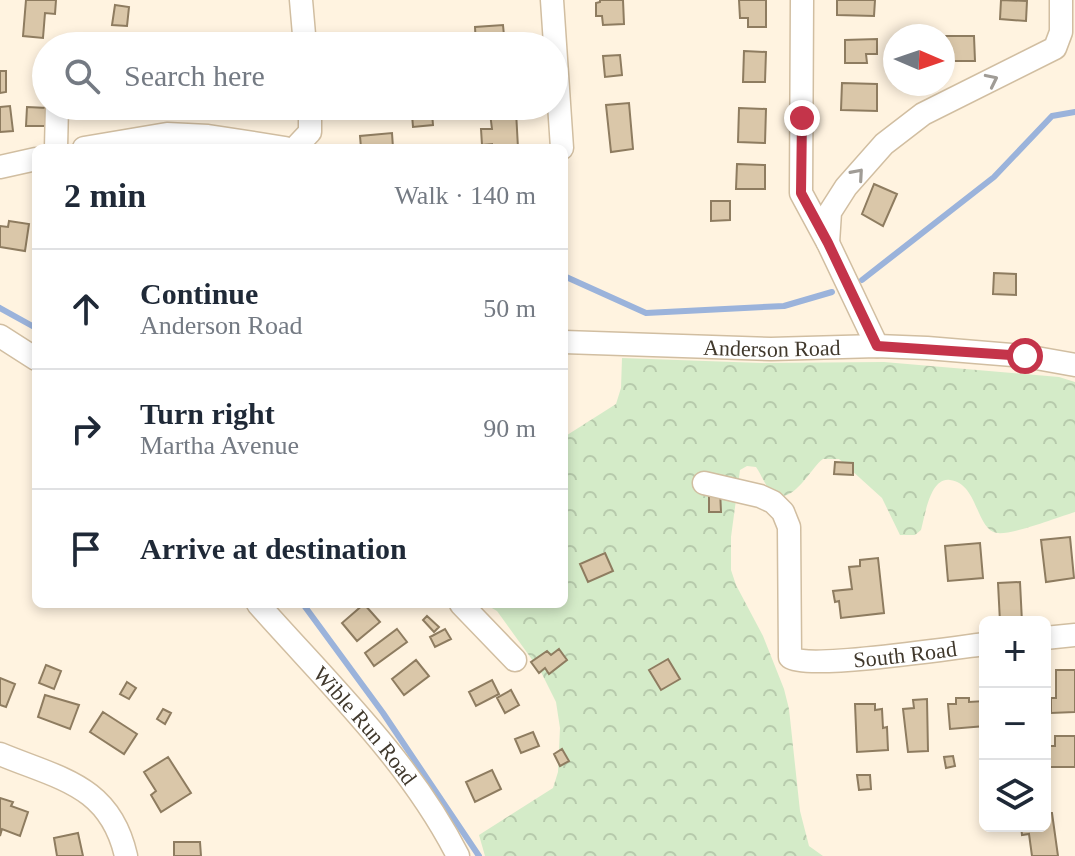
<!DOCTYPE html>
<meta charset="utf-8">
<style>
body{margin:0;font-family:Georgia,serif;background:#f2f2f3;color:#1f2937}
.controls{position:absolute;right:24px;bottom:24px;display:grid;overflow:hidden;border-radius:12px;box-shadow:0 4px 12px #0003}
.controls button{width:72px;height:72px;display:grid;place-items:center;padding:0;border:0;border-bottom:2px solid #e0e1e3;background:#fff;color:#1f2937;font:40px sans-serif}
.compass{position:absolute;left:883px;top:24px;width:72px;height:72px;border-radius:50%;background:#fff;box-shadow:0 4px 12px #0003;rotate:92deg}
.stop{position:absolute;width:24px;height:24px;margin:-18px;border:6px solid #c4344a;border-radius:50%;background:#fff}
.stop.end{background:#c4344a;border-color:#fff;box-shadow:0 2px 8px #0008}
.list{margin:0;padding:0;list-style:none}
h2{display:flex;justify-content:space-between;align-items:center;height:104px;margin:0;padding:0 32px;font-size:34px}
h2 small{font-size:26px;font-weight:400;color:#747a83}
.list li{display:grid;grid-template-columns:52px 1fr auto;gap:24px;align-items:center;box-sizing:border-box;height:120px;padding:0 32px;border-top:2px solid #e0e1e3}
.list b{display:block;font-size:30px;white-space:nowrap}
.list p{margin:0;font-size:26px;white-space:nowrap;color:#747a83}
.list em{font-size:26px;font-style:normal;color:#747a83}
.icon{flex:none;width:44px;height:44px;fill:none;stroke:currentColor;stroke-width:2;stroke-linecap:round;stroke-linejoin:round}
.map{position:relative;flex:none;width:1075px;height:856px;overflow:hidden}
.search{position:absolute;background:#fff;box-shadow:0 4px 12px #0003;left:32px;top:32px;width:536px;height:88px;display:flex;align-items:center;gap:20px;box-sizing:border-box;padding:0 28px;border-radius:44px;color:#747a83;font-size:30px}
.panel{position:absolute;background:#fff;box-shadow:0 4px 12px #0003;left:32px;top:144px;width:536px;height:464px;border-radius:12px}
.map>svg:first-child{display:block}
.forest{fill:url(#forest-crowns)}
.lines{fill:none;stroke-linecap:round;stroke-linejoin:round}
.stream{stroke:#9bb3db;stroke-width:6}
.building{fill:#dac7a9;stroke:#8e7c60;stroke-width:2}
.minor-casing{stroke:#d1bea1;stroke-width:25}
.minor{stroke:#fff;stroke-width:22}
.oneway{stroke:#a09c96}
.route{stroke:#c4344a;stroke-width:10}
.labels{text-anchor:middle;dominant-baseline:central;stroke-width:6;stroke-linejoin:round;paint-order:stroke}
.street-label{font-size:22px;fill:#40382c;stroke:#fff}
</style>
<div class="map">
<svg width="1075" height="856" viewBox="0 0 1075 856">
<defs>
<pattern id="forest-crowns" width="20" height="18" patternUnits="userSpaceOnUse" patternTransform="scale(2)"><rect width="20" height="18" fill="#d4ebc8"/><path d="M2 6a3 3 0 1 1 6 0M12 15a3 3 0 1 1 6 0" fill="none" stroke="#b7caac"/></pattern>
</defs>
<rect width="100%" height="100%" fill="#fff3e0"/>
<path class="forest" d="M622,358L761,363L884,362L1059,377L1075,382V512C1058,517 1013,535 997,533C976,530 978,483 950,480C930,477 925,516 921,530L915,535H900L882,498L839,459H823C811,467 794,505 774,494C766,489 762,475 756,467L747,466L740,470L731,537V570L736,585L763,636L784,689L789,709L800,811L809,846L823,856H485L479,835L553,788L558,772L560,728L556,702L541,672L497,611L485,604H564V437L616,404L621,388Z"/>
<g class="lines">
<path class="stream" d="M564,276L646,313L784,306L832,292
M862,280L994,177L1052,116L1075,112
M0,308L36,328
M303,604L383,713L479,856"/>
</g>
<path class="building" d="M26,0H56L55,14L45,13L43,38L23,36Z
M600,0H623L624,24L603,25L602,16H596V3L600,2Z
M739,0H766V27H748V18H740Z
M837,0H875L874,16L837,15Z
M1001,0L1027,1L1026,21L1000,19Z
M115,5L129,7L127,26L112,25Z
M503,25L505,46H476L475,27Z
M396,34L397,46H373L372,36Z
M943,36H974L975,61H943Z
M877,39V54H866L867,63H845V40Z
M744,51L766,52L765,82H743Z
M620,55L622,75L605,77L603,56Z
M38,63H46V81L38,80Z
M0,71H6V92L0,93Z
M842,83L877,84V111L841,110Z
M629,103L633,149L611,152L606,105Z
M10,106L13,131L0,132V107Z
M27,107L47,108V126H26Z
M739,108L766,109L765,143L738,142Z
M516,111L518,148H492V144L482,145L481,129H492L490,113Z
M432,113L433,125L413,127L412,115Z
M392,133L393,148H361L360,136Z
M737,164L765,165V189H736Z
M874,184L897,194L883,226L862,214Z
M711,201H730V220L711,221Z
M9,221L29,224L25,251L0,247V226L8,227Z
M994,273L1016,274V295L993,294Z
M835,462L853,463V475L834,474Z
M709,490H720L721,512H709Z
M1070,537L1074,578L1046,582L1041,540Z
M980,543L983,578L948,581L945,546Z
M605,553L613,571L588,582L580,564Z
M878,558L884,613L841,618L839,601L835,602L833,591L852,589L849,567L860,566V560Z
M1020,582L1022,622H1000L998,583Z
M364,604L380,622L357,641L342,623Z
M427,616L439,627L434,632L423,620Z
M397,629L407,642L374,666L365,653Z
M445,629L451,639L435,647L430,637Z
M559,649L567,660L549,674L545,668L539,673L531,662L547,651L551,655Z
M668,659L680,679L661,690L649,670Z
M416,660L429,676L404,695L392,679Z
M46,665L61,671L54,689L39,683Z
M1056,670H1075V712L1051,713V698H1056Z
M0,678L15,684L6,707L0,705Z
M492,680L499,694L476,706L469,692Z
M127,682L136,688L129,699L120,694Z
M511,690L519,705L505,713L497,698Z
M45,695L79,705L70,729L38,717Z
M956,698H969V702L985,701V726L950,729L948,704H956Z
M927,699L928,751L908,752L903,709L914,708L913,700Z
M855,704H875V710L882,709L883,728L887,727L888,750L857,752Z
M163,709L171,713L165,724L157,719Z
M103,712L137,734L124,754L90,732Z
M533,732L539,746L521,753L515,739Z
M1055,736H1075V767H1045V746H1055Z
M562,749L569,761L560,766L554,754Z
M953,756L955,766L946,768L944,757Z
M168,757L191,793L161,812L151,795L156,791L144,772Z
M492,770L501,789L475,802L466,782Z
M857,775H870L871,789L859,790Z
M0,798L13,802L11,806L28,812L20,836L2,829L0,836Z
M1045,803H1048L1050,813H1052L1058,856H1032L1029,834L1022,835L1021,826H1045Z
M78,833L83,856H57L54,838Z
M174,842H200L201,856H174Z"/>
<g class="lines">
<g class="minor-casing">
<g id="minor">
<path d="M301,0L305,46"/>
<path d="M552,0L562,148"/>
<path d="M802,0L801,193L828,243L877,346"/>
<path d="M56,148L57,106"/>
<path d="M84,148L167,134L208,136L285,148"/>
<path d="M295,148L310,132V106"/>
<path d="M0,167L36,159"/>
<path d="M828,243L830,212L846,187L884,144L923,114L1055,48L1061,32V0"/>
<path d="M0,336L36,359"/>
<path id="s1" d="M564,342L771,349L877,346L927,348L1025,356L1075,365"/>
<path id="s2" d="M704,483L760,496L773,502L783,512L789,527L790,657C808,670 954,648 985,644"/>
<path id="s3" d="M258,604C328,683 410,761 458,856"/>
<path d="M461,604L515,660"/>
<path d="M1045,638L1075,635"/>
<path d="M0,754C60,779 110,785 126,856"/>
</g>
</g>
<use href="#minor" class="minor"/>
</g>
<defs><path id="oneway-chevron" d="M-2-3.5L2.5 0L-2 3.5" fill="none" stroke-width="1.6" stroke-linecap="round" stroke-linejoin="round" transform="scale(2)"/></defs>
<g class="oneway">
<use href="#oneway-chevron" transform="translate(992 80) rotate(-26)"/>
<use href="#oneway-chevron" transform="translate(858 174) rotate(-49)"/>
</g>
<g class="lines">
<path class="route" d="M802,118L801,193L828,243L877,346L1025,356"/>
</g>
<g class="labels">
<g class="street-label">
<text stroke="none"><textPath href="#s1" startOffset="208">Anderson Road</textPath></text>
<text stroke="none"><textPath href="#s2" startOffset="348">South Road</textPath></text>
<text stroke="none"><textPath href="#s3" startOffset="162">Wible Run Road</textPath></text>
</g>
</g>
</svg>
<div class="controls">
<button>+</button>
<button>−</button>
<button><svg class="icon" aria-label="layers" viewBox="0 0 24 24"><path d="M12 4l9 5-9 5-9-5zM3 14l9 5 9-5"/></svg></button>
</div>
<svg class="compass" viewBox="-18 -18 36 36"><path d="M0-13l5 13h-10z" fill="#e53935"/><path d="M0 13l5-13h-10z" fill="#747a83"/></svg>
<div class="stop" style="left:1025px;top:356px"></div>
<div class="stop end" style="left:802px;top:118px"></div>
<div class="search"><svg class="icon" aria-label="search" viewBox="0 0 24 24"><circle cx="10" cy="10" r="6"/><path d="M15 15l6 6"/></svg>Search here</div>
<section class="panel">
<h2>2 min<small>Walk · 140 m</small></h2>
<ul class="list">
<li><svg class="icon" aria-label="ahead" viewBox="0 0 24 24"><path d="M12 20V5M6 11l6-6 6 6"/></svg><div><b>Continue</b><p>Anderson Road</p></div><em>50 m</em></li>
<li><svg class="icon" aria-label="right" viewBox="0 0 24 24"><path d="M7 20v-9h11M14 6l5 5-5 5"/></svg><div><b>Turn right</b><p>Martha Avenue</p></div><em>90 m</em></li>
<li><svg class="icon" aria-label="arrive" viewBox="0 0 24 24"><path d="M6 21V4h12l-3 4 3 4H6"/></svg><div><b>Arrive at destination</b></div></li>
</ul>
</section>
</div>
